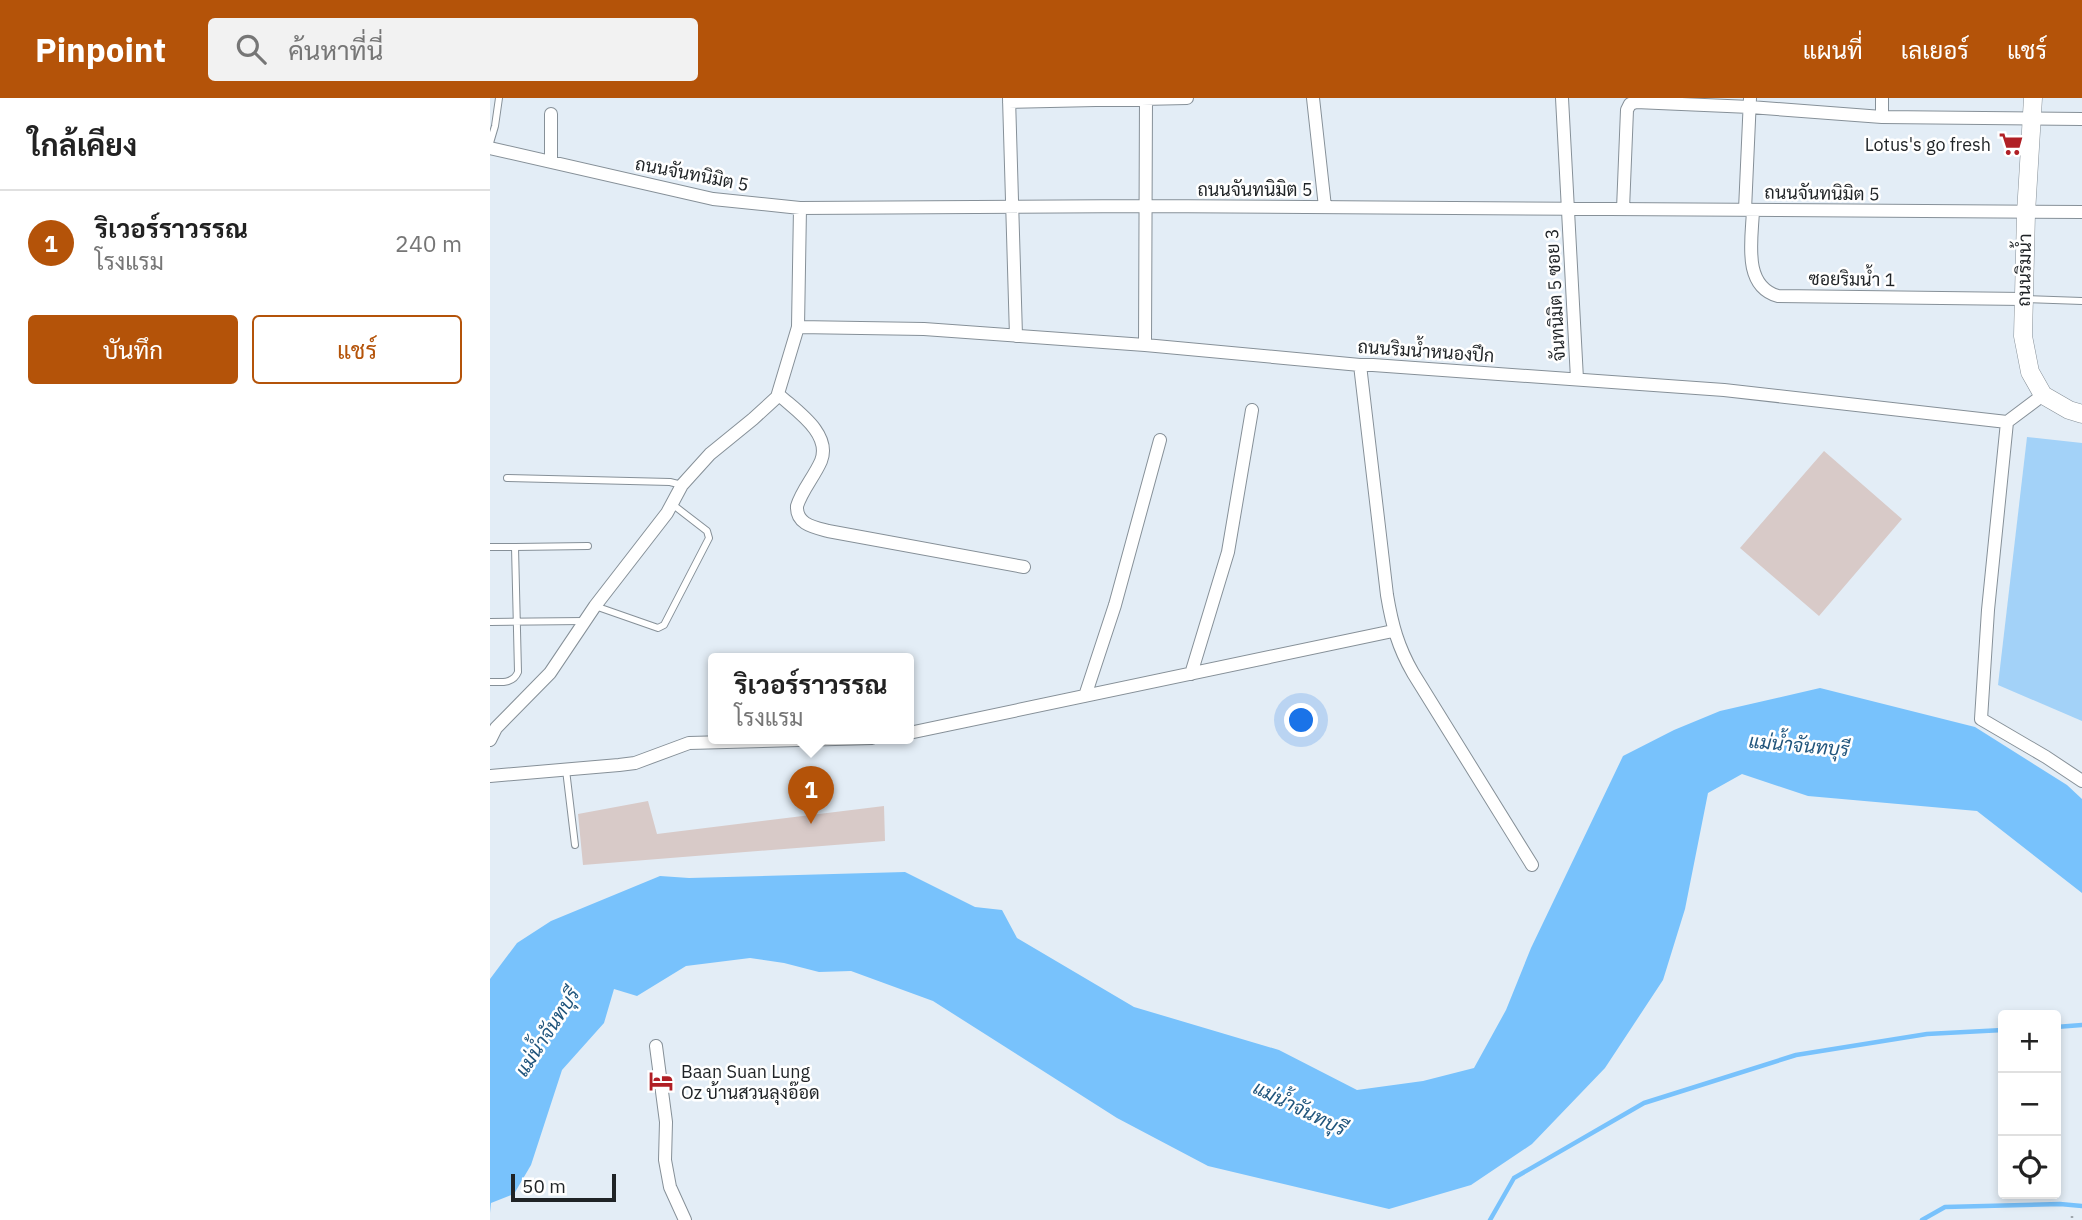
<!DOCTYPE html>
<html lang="th">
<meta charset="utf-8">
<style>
body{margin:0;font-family:"IBM Plex Sans",Sarabun,sans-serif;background:#f2f2f2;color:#222}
.controls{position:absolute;right:21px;bottom:21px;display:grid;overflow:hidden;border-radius:7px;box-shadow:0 4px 10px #0003}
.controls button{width:63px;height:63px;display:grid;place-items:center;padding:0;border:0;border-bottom:2px solid #e0e0e0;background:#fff;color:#222;font:35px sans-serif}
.scale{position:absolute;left:21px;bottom:18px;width:105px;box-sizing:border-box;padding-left:7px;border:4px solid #1f2326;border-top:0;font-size:19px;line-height:24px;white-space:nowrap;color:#1f2326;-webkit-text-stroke:5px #fff;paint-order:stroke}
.you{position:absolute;left:812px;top:623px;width:24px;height:24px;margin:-18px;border:5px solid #fff;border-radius:50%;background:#1a73e8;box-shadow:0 0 0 10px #1a73e833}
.badge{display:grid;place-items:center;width:46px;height:46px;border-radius:50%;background:#b45309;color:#fff;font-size:23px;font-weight:700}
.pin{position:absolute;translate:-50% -58px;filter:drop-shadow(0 2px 4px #0008)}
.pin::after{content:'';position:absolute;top:37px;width:24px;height:21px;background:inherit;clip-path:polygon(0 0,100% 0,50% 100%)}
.popup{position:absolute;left:218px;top:555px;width:206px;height:91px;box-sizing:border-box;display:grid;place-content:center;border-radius:7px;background:#fff;filter:drop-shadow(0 2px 5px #0005);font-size:23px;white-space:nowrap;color:#767676}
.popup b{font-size:26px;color:#222}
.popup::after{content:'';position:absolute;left:50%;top:100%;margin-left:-14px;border:14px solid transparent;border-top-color:#fff}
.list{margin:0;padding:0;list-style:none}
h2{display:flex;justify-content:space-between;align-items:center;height:91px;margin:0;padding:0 28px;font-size:30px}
h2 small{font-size:23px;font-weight:400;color:#767676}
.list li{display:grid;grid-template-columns:46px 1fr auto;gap:21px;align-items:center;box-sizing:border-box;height:105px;padding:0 28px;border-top:2px solid #e0e0e0}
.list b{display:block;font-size:26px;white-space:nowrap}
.list p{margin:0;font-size:23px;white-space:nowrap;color:#767676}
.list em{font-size:23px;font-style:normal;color:#767676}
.actions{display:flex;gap:14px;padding:21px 28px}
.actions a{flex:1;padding:16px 0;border:2px solid #b45309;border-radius:7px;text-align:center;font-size:24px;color:#b45309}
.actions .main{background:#b45309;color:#fff}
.icon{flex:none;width:38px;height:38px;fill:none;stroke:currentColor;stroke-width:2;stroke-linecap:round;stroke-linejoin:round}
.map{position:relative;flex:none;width:1592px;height:1122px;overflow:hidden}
header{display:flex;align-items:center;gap:42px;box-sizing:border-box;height:98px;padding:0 35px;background:#b45309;color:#fff}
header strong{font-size:33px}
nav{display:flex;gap:38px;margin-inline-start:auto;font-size:24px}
.search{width:490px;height:63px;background:#f2f2f2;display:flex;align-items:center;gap:18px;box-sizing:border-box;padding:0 24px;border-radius:7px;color:#767676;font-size:26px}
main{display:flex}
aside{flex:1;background:#fff}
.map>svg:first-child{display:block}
.green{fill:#a3d2f8}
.water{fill:#78c2fc}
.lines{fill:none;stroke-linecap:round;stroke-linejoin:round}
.stream{stroke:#78c2fc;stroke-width:4.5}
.building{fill:#d8cac8}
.lane-casing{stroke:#869098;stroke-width:8}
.street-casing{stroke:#869098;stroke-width:14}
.secondary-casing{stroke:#869098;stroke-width:19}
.path{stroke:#9fa6ad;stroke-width:2.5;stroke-dasharray:2 5;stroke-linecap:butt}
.lane{stroke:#fff;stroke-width:6}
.street{stroke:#fff;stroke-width:12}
.secondary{stroke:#fff;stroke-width:18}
.labels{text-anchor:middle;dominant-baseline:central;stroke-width:5;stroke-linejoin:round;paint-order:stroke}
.poi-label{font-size:18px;fill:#1f2326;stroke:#fff;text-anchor:end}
.street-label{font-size:18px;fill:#1f2326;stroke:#fff}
.water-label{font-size:19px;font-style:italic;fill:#20557c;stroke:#fff}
</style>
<header>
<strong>Pinpoint</strong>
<div class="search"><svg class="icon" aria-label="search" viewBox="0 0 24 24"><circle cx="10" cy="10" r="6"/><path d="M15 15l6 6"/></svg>ค้นหาที่นี่</div>
<nav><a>แผนที่</a><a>เลเยอร์</a><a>แชร์</a></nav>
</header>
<main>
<aside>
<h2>ใกล้เคียง<small></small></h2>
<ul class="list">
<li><span class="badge">1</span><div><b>ริเวอร์ราวรรณ</b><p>โรงแรม</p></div><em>240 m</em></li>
</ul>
<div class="actions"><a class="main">บันทึก</a><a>แชร์</a></div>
</aside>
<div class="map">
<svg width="1592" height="1122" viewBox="0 0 1592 1122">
<rect width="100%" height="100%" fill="#e3edf6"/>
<path class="green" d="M1537,339L1592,345V623L1508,587Z"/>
<path class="water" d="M1330,590L1485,629L1577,687L1592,701V795L1487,713L1318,698L1252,676L1218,695L1195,811L1173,882L1115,970L1042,1046L981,1087L899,1111L718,1068L627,1020L443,903L361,873L329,874L294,865L260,860L196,868L147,898L124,891L114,925L72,972L41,1067L24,1096L1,1105L0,1115V881L27,845L61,823L170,778L199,780L415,774L485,809L512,812L527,840L644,909L789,952L867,992L933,983L984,970L1016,912L1041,850L1133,658L1184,632L1230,613Z"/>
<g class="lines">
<path class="stream" d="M1566,929L1592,927
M1000,1122L1024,1080L1154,1005L1306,957L1437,936L1513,932
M1432,1122L1455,1109L1570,1106L1592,1108"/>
</g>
<path class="building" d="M1334,353L1412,421L1329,518L1250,450Z
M158,703L167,736L394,708L395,743L93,767L88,716Z"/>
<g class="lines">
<g class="lane-casing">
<path id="lane" d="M0,45L5,28L9,0
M1534,201L1592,203
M17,380L180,384L192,387
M0,449H25L28,574C23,586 11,584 0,584
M25,449L98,448
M105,508L168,530L174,527L219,440L217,433L182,406
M0,524L94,523
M76,672L85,747"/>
</g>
<g class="street-casing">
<path id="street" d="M519,0L526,238
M823,0L835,109
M1072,0L1087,281
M519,4L697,0
M61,16V64
M1392,19V0
M0,50L223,101L310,110L656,108L1592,114
M1133,111L1137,12L1140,6L1146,4L1260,9L1392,19L1592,21
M1255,112L1260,0
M1263,112C1262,141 1252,188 1288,198L1534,201
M308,229L434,231L655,247L870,267H883L1234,292L1517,324L1553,297
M655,247L656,0
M870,267L897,497C902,527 908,549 923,575L1042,767
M288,296C305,312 342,335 331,363C324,379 312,392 307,408C306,426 323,429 338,433L534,469
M1517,324L1498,512L1491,621L1556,659L1592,683
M701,576L738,454L762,312
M595,598L625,507L670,342
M419,635L903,533
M0,642L6,630L60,575L105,508L177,415L192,387L220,356L263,321L287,299L308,229L310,110
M0,678L129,667L145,665L199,645L382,640
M166,948L176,1024L175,1062L180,1089L195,1122"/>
</g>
<g class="secondary-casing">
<path id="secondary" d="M1543,0L1536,115L1533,238L1540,274L1553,297L1579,312L1592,316"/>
</g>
<path class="path" d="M1582,1118V1122"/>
<use href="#lane" class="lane"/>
<use href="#street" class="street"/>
<use href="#secondary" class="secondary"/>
</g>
<defs>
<g id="supermarket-bare" transform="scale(1.89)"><path d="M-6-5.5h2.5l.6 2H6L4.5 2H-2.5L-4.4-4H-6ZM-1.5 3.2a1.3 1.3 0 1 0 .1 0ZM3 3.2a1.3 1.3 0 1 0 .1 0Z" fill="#b01f25" stroke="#fff" stroke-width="2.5" paint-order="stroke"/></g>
<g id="hotel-bare" transform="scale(1.89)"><path d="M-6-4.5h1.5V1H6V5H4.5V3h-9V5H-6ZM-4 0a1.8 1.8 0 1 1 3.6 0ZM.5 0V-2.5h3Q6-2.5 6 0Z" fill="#b01f25" stroke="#fff" stroke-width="2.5" paint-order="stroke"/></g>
</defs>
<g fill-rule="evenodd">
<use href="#supermarket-bare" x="1521" y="46"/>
<use href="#hotel-bare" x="171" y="983"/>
</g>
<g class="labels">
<g class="poi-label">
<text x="1501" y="46">Lotus's go fresh</text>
<text x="191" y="973" text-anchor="start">Baan Suan Lung<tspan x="191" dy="21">Oz บ้านสวนลุงอ๊อด</tspan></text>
</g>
<g class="street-label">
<text transform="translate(202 76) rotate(11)">ถนนจันทนิมิต 5</text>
<text x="765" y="91">ถนนจันทนิมิต 5</text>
<text transform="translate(1332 95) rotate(1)">ถนนจันทนิมิต 5</text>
<text transform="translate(1534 172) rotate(-89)">ถนนริมน้ำ</text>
<text transform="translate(1362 181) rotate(1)">ซอยริมน้ำ 1</text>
<text transform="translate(1065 197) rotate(-93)">จันทนิมิต 5 ซอย 3</text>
<text transform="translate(936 253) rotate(4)">ถนนริมน้ำหนองปึก</text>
</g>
<g class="water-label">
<text transform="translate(1309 647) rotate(5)">แม่น้ำจันทบุรี</text>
<text transform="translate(57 934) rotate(-57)">แม่น้ำจันทบุรี</text>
<text transform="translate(810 1010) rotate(26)">แม่น้ำจันทบุรี</text>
</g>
</g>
</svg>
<div class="controls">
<button>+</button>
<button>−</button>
<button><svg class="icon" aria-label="locate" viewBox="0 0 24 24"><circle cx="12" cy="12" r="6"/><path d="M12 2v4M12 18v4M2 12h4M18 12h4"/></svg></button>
</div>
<div class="scale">50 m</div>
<div class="you"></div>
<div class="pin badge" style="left:321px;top:726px">1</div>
<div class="popup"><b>ริเวอร์ราวรรณ</b>โรงแรม</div>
</div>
</main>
